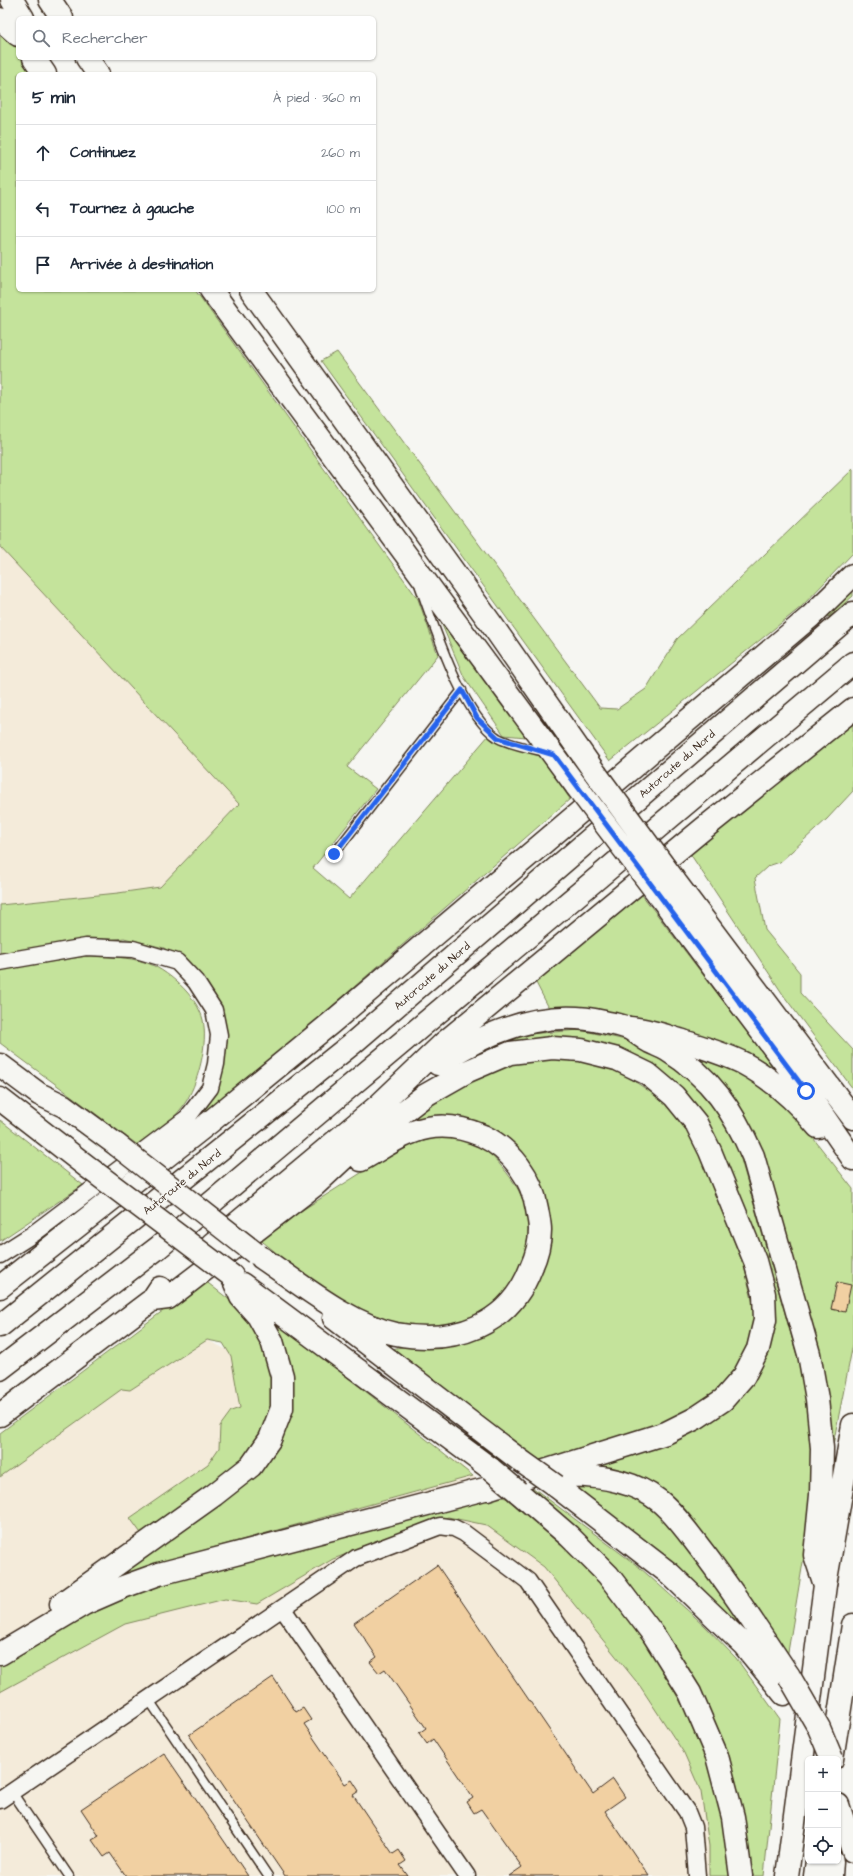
<!DOCTYPE html>
<html lang="fr">
<meta charset="utf-8">
<style>
body{margin:0;font-family:"Architects Daughter",sans-serif;background:#f6f6f7;color:#1f2937}
.controls{position:absolute;right:12px;bottom:12px;display:grid;overflow:hidden;border-radius:6px;box-shadow:0 1px 3px #0004}
.controls button{width:36px;height:36px;display:grid;place-items:center;padding:0;border:0;border-bottom:1px solid #e0e1e3;background:#fff;color:#1f2937;font:20px sans-serif}
.stop{position:absolute;width:12px;height:12px;margin:-9px;border:3px solid #2563eb;border-radius:50%;background:#fff}
.stop.end{background:#2563eb;border-color:#fff;box-shadow:0 1px 4px #0008}
.list{margin:0;padding:0;list-style:none}
h2{display:flex;justify-content:space-between;align-items:center;height:52px;margin:0;padding:0 16px;font-size:17px}
h2 small{font-size:13px;font-weight:400;color:#747a83}
.list li{display:grid;grid-template-columns:26px 1fr auto;gap:12px;align-items:center;box-sizing:border-box;height:56px;padding:0 16px;border-top:1px solid #e0e1e3}
.list b{display:block;font-size:15px;white-space:nowrap}
.list em{font-size:13px;font-style:normal;color:#747a83}
.icon{flex:none;width:22px;height:22px;fill:none;stroke:currentColor;stroke-width:2;stroke-linecap:round;stroke-linejoin:round}
.map{position:relative;flex:none;width:853px;height:1876px;overflow:hidden}
.search{position:absolute;background:#fff;box-shadow:0 1px 3px #0004;left:16px;top:16px;width:360px;height:44px;display:flex;align-items:center;gap:10px;box-sizing:border-box;padding:0 14px;border-radius:6px;color:#747a83;font-size:15px}
.panel{position:absolute;background:#fff;box-shadow:0 1px 3px #0004;left:16px;top:72px;width:360px;height:220px;border-radius:6px}
.map>svg:first-child{display:block}
.built{fill:#f4ebda}
.green{fill:#c4e39b;stroke:#80865c}
.building{fill:#f1d0a2;stroke:#3b2a1e}
.lines{fill:none;stroke-linecap:round;stroke-linejoin:round}
.service-casing{stroke:#3b2a1e;stroke-width:11}
.minor-casing{stroke:#3b2a1e;stroke-width:19}
.primary-casing{stroke:#3b2a1e;stroke-width:25}
.motorway-casing{stroke:#3b2a1e;stroke-width:25}
.service{stroke:#f6f6f2;stroke-width:8}
.minor{stroke:#f6f6f2;stroke-width:16}
.primary{stroke:#f6f6f2;stroke-width:22}
.motorway{stroke:#f6f6f2;stroke-width:22}
.primary-bridge-casing{stroke:#3b2a1e;stroke-width:25;stroke-linecap:butt}
.motorway-bridge-casing{stroke:#3b2a1e;stroke-width:25;stroke-linecap:butt}
.primary-bridge{stroke:#f6f6f2;stroke-width:22}
.motorway-bridge{stroke:#f6f6f2;stroke-width:22}
.route{stroke:#2563eb;stroke-width:5}
.labels{text-anchor:middle;dominant-baseline:central;stroke-width:3;stroke-linejoin:round;paint-order:stroke}
.street-label{font-size:11px;fill:#3b2a1e;stroke:#f6f6f2}
</style>
<div class="map">
<svg width="853" height="1876" viewBox="0 0 853 1876">
<rect width="100%" height="100%" fill="#f6f6f2"/>
<filter id="ink" filterUnits="userSpaceOnUse"><feTurbulence type="fractalNoise" baseFrequency=".025" numOctaves="2"/><feDisplacementMap in="SourceGraphic" scale="8" xChannelSelector="R" yChannelSelector="G"/><feConvolveMatrix kernelMatrix="1 2 1 2 8 2 1 2 1" color-interpolation-filters="sRGB"/></filter>
<g filter="url(#ink)">
<path class="built" d="M0,469L310,782L127,916L0,935Z
M176,1325L455,1460L574,1561L662,1673L715,1810L725,1876H0V1445Z"/>
<path class="green" d="M0,20L18,40V58H29L38,74H18V290H195L418,599L438,655L347,767L376,789L313,868L349,899L489,735L542,757L570,799L214,1109L190,1123L222,1041L193,970L164,948L124,938L0,955V905L118,893L160,887L239,804L0,547Z
M337,352L600,708L617,709L646,689L677,639L853,469V553L801,607L610,761L321,361Z
M853,588V596L829,617L824,614Z
M437,613L526,737L504,735L464,677Z
M853,721V791L827,819L780,862L768,866L755,878L765,930L800,973V993L853,1050V1089L784,996L689,852Z
M639,891L769,1061L776,1076L692,1034L634,1017L581,1007L549,1008L533,977Z
M93,955C110,957 128,957 144,962C166,968 198,997 203,1020C208,1043 199,1079 187,1100C176,1119 156,1133 139,1146L0,1043V970Z
M580,1030L626,1040L659,1056L687,1077L717,1112L738,1149L803,1376L810,1423L813,1481L808,1532L786,1664L708,1539L676,1505L572,1466L710,1420L771,1326L711,1134L605,1050L452,1069L487,1048L527,1034Z
M690,1050L728,1062L788,1106L853,1189V1344L830,1460L774,1208Z
M557,1058L585,1062L622,1073L658,1097L689,1129L744,1266L754,1308L752,1332L740,1362L723,1388L682,1417L539,1462L392,1349L500,1326L546,1234L503,1136L471,1119L441,1118L412,1119L454,1091L500,1066L520,1061Z
M0,1120L83,1185L0,1241Z
M433,1138C444,1138 457,1137 467,1139C479,1143 494,1157 502,1167C514,1181 524,1196 527,1215C534,1257 508,1311 464,1324C437,1332 399,1327 372,1317C331,1302 292,1265 258,1238L399,1149Z
M204,1280L240,1308L264,1334L274,1396L269,1424L227,1480L143,1536L130,1518L208,1464L219,1448L220,1426L231,1411L240,1408L231,1356L223,1343L207,1340L130,1390L122,1389L0,1477V1433Z
M280,1324L473,1476L158,1563L109,1582L269,1448L278,1331Z
M565,1483H599L640,1498L666,1515L755,1643L714,1600L633,1534Z
M532,1487L639,1567L704,1625L736,1658L780,1719L764,1876H750L703,1708L527,1490Z
M497,1496L506,1498L599,1578L646,1640L691,1721L718,1789L733,1876H709V1846L701,1792L684,1753L640,1686L544,1567L486,1525L448,1517L333,1559L257,1604L225,1599L125,1624L0,1692V1663L42,1638L128,1594L214,1570Z"/>
<path class="building" d="M837,1282L851,1285L845,1312L831,1309Z
M437,1565L593,1794L613,1779L625,1797L605,1811L649,1876H509L522,1867L481,1809L474,1813L467,1802L473,1798L433,1739L427,1744L419,1733L426,1728L385,1669L379,1673L370,1662L377,1657L354,1623Z
M273,1677L296,1712L303,1708L311,1720L304,1724L345,1784L352,1780L359,1791L353,1795L393,1854L399,1850L406,1861L400,1865L408,1876H285L189,1735Z
M164,1753L248,1876H126L110,1853L104,1857L92,1840L99,1836L81,1809Z"/>
<g class="lines">
<g class="service-casing">
<path id="service" d="M420,587C435,628 462,715 498,738C508,744 533,749 545,752
M334,854L462,690
M149,1700L268,1876
M12,1792L69,1876"/>
</g>
<g class="minor-casing">
<path id="minor" d="M0,962L86,947L133,949L177,962L196,982L214,1010L219,1035L216,1064L210,1088L187,1118L33,1234L0,1255
M283,1609L467,1876
M0,1800L356,1558L440,1526L454,1528L464,1533L528,1581L687,1812L693,1827L697,1876"/>
</g>
<g class="primary-casing">
<path id="primary" d="M12,0L23,18
M50,0L62,18
M0,19L18,35
M34,58L45,74
M87,58L98,74
M211,290L577,787
M251,290L492,625L596,774
M674,880L853,1118
M658,894L806,1091L853,1159
M629,1028C647,1029 663,1035 680,1040C701,1047 723,1053 743,1063C771,1078 798,1103 818,1127"/>
</g>
<g class="motorway-casing">
<path id="motorway" d="M438,1064C487,1031 544,1008 604,1022C612,1024 623,1025 630,1029C637,1033 643,1038 650,1042C656,1045 662,1047 667,1050C711,1077 733,1110 753,1156L809,1354L817,1399L822,1448L821,1495L815,1555L825,1585
M0,1065L39,1094L64,1106L117,1145
M0,1099L89,1168
M212,1244L379,1105L444,1043L703,829L853,709
M262,1258C302,1285 349,1324 396,1334C454,1345 509,1326 531,1268C536,1257 540,1243 540,1230C540,1223 538,1216 537,1209C532,1178 512,1150 483,1136C465,1128 446,1124 427,1128C402,1133 383,1148 361,1160
M242,1284L491,1469
M0,1287L210,1122L331,1023L811,616L853,575
M152,1300L168,1298L315,1185L345,1157L424,1096L468,1071L510,1053L552,1048L581,1050L617,1059L648,1074L674,1096L696,1123L710,1151L755,1261L764,1294L765,1320L758,1349L744,1376L723,1400L696,1418L666,1433L487,1489
M334,1318L521,1461
M0,1326L353,1043L853,613
M0,1369L159,1247L853,663
M0,1415L152,1300L160,1288
M554,1476C589,1474 629,1478 658,1500C673,1511 689,1534 700,1548C732,1589 760,1633 789,1676
M556,1486L670,1574L744,1645L784,1694
M518,1492L569,1536L608,1575L653,1634L690,1693L717,1756L733,1817L741,1876
M61,1604L214,1495L251,1466L270,1439L282,1408V1376L272,1341L258,1316L241,1297L232,1276
M0,1654L84,1604L123,1587L159,1574L500,1485
M832,1759L853,1625
M838,1805L853,1851
M787,1876L825,1585L853,1425
M815,1876L817,1861
M831,1876L832,1861"/>
</g>
<use href="#service" class="service"/>
<use href="#minor" class="minor"/>
<use href="#primary" class="primary"/>
<use href="#motorway" class="motorway"/>
<g class="primary-bridge-casing">
<path id="primary-bridge" d="M596,774L674,880
M577,787L658,894"/>
</g>
<g class="motorway-bridge-casing">
<path id="motorway-bridge" d="M117,1145L255,1253
M89,1168L232,1276
M521,1461L556,1486
M491,1469L518,1492
M789,1676L819,1728L832,1759"/>
</g>
<use href="#primary-bridge" class="primary-bridge"/>
<use href="#motorway-bridge" class="motorway-bridge"/>
</g>
</g>
<g class="lines" filter="url(#ink)">
<path class="route" d="M334,854L462,690L477,718L498,738L554,755L806,1091"/>
</g>
<g class="labels">
<g class="street-label">
<text transform="translate(677 764) rotate(-41)">Autoroute du Nord</text>
<text transform="translate(432 976) rotate(-41)">Autoroute du Nord</text>
<text transform="translate(182 1182) rotate(-39)">Autoroute du Nord</text>
</g>
</g>
</svg>
<div class="controls">
<button>+</button>
<button>−</button>
<button><svg class="icon" aria-label="locate" viewBox="0 0 24 24"><circle cx="12" cy="12" r="6"/><path d="M12 2v4M12 18v4M2 12h4M18 12h4"/></svg></button>
</div>
<div class="stop" style="left:806px;top:1091px"></div>
<div class="stop end" style="left:334px;top:854px"></div>
<div class="search"><svg class="icon" aria-label="search" viewBox="0 0 24 24"><circle cx="10" cy="10" r="6"/><path d="M15 15l6 6"/></svg>Rechercher</div>
<section class="panel">
<h2>5 min<small>À pied · 360 m</small></h2>
<ul class="list">
<li><svg class="icon" aria-label="ahead" viewBox="0 0 24 24"><path d="M12 20V5M6 11l6-6 6 6"/></svg><div><b>Continuez</b></div><em>260 m</em></li>
<li><svg class="icon" aria-label="left" viewBox="0 0 24 24"><path d="M17 20v-9H6M10 6l-5 5 5 5"/></svg><div><b>Tournez à gauche</b></div><em>100 m</em></li>
<li><svg class="icon" aria-label="arrive" viewBox="0 0 24 24"><path d="M6 21V4h12l-3 4 3 4H6"/></svg><div><b>Arrivée à destination</b></div></li>
</ul>
</section>
</div>
